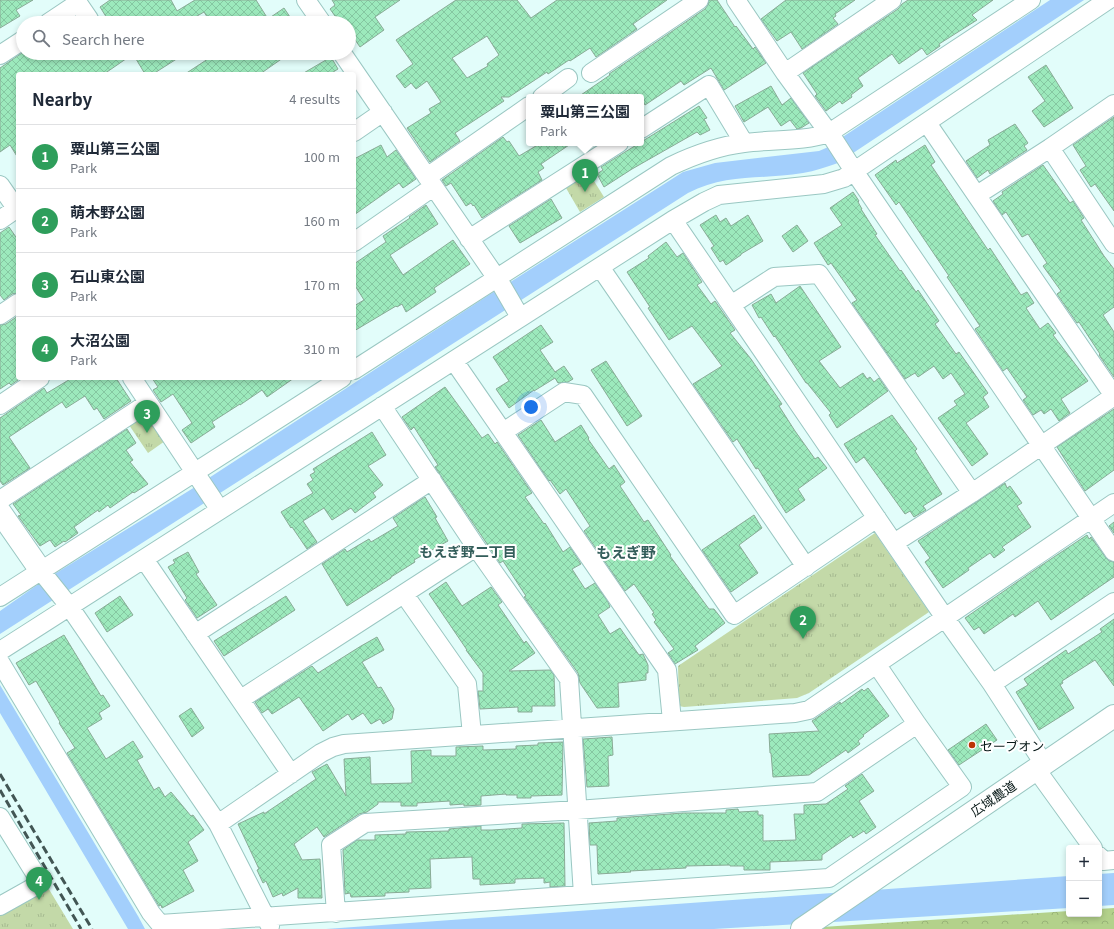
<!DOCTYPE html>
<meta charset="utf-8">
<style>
body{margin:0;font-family:Georgia,"Noto Sans JP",serif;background:#f2f2f3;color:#1f2937}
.controls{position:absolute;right:12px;bottom:12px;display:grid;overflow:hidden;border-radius:4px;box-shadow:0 2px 6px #0003}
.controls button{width:36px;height:36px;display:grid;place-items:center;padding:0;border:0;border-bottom:1px solid #e0e1e3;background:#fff;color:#1f2937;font:20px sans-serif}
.you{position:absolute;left:531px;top:407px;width:14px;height:14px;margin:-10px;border:3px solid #fff;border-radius:50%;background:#1a73e8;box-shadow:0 0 0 6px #1a73e833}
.badge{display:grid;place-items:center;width:26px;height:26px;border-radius:50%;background:#bc3405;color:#fff;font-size:13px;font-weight:700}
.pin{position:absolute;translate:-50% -33px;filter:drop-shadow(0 1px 2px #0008)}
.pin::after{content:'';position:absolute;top:21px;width:14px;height:12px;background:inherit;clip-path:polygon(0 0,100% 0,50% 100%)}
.popup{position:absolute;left:526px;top:94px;width:118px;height:52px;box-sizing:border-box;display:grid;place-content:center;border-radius:4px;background:#fff;filter:drop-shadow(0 1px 3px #0005);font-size:13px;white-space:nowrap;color:#747a83}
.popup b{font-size:15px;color:#1f2937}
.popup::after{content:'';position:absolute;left:50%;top:100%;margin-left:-8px;border:8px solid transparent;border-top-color:#fff}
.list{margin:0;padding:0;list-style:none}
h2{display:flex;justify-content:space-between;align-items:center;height:52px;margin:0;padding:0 16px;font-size:17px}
h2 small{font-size:13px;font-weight:400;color:#747a83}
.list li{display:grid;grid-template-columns:26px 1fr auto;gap:12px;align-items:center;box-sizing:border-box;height:64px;padding:0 16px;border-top:1px solid #e0e1e3}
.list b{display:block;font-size:15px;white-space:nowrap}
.list p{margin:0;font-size:13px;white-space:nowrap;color:#747a83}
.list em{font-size:13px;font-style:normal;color:#747a83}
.icon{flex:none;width:22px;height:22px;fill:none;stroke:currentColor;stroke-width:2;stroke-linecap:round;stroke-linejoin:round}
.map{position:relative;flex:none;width:1114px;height:929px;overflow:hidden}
.search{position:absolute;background:#fff;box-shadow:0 2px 6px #0003;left:16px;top:16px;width:340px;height:44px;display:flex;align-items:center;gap:10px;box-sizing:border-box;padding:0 14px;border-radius:22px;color:#747a83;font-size:15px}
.panel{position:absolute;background:#fff;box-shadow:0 2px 6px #0003;left:16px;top:72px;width:340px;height:308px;border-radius:4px}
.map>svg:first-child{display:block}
.forest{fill:url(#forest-crowns)}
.park{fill:url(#park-tufts)}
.water{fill:#a3cffc}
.building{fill:url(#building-cross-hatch);stroke:#89ab96;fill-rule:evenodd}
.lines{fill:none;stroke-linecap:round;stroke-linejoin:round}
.street-casing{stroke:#9ac7c2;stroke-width:20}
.secondary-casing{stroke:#9ac7c2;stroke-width:24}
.street{stroke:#fff;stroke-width:18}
.secondary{stroke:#fff;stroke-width:22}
.rail{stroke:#425654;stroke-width:3;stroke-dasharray:8 4;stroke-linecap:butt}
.poi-dot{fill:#bc3405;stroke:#fff;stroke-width:1.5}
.labels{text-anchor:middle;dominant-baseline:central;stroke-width:4;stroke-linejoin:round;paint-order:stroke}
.poi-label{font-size:13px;fill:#071817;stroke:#fff;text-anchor:start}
.street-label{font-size:13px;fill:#071817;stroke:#fff}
.neighbourhood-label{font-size:14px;font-weight:bold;fill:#335d5a;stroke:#fff}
.quarter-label{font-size:15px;font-weight:bold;fill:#335d5a;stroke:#fff}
</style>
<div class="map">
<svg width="1114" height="929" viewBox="0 0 1114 929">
<defs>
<pattern id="forest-crowns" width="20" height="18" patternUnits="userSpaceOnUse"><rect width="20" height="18" fill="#b3d18b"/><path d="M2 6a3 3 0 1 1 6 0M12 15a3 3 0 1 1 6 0" fill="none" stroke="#98b377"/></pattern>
<pattern id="park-tufts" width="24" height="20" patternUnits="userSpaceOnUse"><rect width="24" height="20" fill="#c3d9a8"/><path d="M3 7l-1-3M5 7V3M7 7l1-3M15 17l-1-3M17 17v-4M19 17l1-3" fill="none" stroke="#a6ba90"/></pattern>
<pattern id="building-cross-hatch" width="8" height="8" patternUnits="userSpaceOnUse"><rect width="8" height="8" fill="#9ce9bc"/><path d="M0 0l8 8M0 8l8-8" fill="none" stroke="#85c7a1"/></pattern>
</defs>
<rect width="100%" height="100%" fill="#e2fdfa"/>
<path class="forest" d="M1114,908V929H820L822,927L1069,911V914H1099V909Z"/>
<path class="park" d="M589,173L604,197L580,212L566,188Z
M141,417H148L165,441L148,453L129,425Z
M875,533L929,612L809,693L797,698L684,707L679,706L678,666Z
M47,886L73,929H0V913Z"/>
<path class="water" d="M1050,0H1084L838,163C826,167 815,171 803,173C762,180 727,173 688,193L0,634V611L40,583L195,487L495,291L498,290L683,172L715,163L819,151L826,148Z
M0,685L138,916L145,929H128L0,713Z
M1114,873V905L1099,906V874Z
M1069,876V908L714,929H326Z"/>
<path class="building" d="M0,0H33L16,10L20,16L0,28Z
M110,0H171L177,11L195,0H256L268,19L284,8L294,23H211L204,12L185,23H110L100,7Z
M332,0H400L375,17L384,30L360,47L349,31V23H340L330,9L335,5Z
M456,0H517L531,18L557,0H667L633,24L637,29L596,57L590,48L570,61L569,60L548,74L547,72L509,97H501L504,101L455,133L460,141L430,162L407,128L431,113L429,109L441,102L427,81L416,89L411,83L405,88L396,76L413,64L396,40ZM487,36L499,55L487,64L488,66L467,78L452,58Z
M709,0H717L735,27L736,26L753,49L755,47L766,63L724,90L711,68L684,85L681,81L645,105L641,97H578L610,75L609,74L705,9L708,5Z
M786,0H855L835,14L836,16L833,18L838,24L802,49L791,32L777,41L761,19Z
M908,0H993L972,15L977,20L939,44L940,46L927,55L922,48L899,64L892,54L858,78L863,86L851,95L852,97L842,104L840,101L826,111L815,96L817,94L803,73L898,9L902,4Z
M22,53H186L153,74H145L133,54L104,74H18V158L10,145L0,152V68Z
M217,53H290L260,74H185Z
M331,57L338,69L330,74H302Z
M1046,65L1073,108L1044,127L1032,111L1045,101L1028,77Z
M771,86L782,105L791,98L809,123L801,128L797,129L790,120L781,126L768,107L744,122L735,106Z
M699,106L707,118L704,119L710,130L700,135L697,132L632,169L604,187L597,174L603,170L601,167Z
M1114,117V211L1095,184L1091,187L1080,170L1086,166L1073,145Z
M1015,124L1028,143L1024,146L1027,150L990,174L988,170L977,178L966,161L990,145L988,140Z
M503,137L507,142L509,141L519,156L541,143H572L541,164L544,168L538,172L542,180L482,218L474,205L473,206L471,203L466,206L451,183L446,186L442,180Z
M381,145L387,157L396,150L416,179L403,188L399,183L354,215V159Z
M925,145L935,162L931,165L988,250L990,248L1021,295L1027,292L1034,303L1026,308L1040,329L1048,323L1056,333L1053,335L1088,381L1061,399L1070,413L1059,421L1051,409L1044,414L1041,410L1033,415L1023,400L1027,397L1007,368L1003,371L975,329L980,326L947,277L949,276L899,202L896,205L875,175L896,160L897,163Z
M1043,165L1070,203L1073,201L1084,218L1081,220L1104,256L1114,269V307L1103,315L1114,332V377L1099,355L1100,354L1079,322L1077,323L1057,294L1061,291L1043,266L1047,263L1028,234L1022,237L1006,212L1002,215L993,201L1003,194L1002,192Z
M853,192L859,201L858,202L862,209H861L877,234L875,235L900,271L901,270L916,292L918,290L939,321L935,324L956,354L959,352L988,393L983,397L989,407L966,423L988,454L972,466L938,418L957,405L954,401L965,394L951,373L943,379L934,366L918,377L915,373L905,379L852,303L857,300L831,263L828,265L814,243L842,225L830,208Z
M551,199L562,218L520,243L509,226Z
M426,205L438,224L390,255L403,275L453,240L470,264L434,288L436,292L406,312L402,304L397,307L396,306L354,331V306L364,300L354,284V264L386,242L383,236L410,218L409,217Z
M716,215L720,222L726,218L731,226L748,215L763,241L741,254V255L726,265L723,260L720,262L711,248L714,246L700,225Z
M797,225L808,241L793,252L782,236Z
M9,227L18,240V293L12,294L4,300L0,295V233Z
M666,242L677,257L683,253L702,282L697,285L711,304L715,301L735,330L730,333L751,359L782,404L779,406L795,431L815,459L818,457L827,468L798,489L805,500L786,513L758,468L756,469L737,439L733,442L693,384L722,366L692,326L669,340L648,308L650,307L627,272L649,258L648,256Z
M800,286L841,347L819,361L840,388L863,373L867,379L870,377L874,382L879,378L888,391L837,428L829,415L831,413L807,383H806L775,336L774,337L761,317L759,318L752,305L771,294L776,303Z
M18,316V380L11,385L9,383L0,389V325L6,324Z
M541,325L553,342L540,350L555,372L564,366L573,379L568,382L558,383L555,378L534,391V390L509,408L496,389L509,381L493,357Z
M606,361L642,416L627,426L591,370Z
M72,378H116L131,401L104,419L97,408L94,410L85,396L66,408L62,402L9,437L30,468L3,485L0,481V418L44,388L47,393Z
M152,378H294L267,397L262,390L240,405V404L212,422L215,427L191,443L182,430L192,423L173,394L161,402L153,390L158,387Z
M445,387L482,438L488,434L495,444L497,442L532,493L525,497L544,524L545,523L563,552L570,547L581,564L572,569L585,589L595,583L608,602L610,607L598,615L610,634L620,628L639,655L643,654L648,665V673H646V680L618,683L619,707L597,708L580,683L578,673L524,597L526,596L503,561L500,563L435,467L438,465L414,427L411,430L402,417Z
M1114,409V470L1085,491L1057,447Z
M892,415L917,449L915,451L942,494L923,506L926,510L914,517L910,511L905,514L864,457L856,463L844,444Z
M541,420L555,442L581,425L589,438L588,439L609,469L614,465L625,482L620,486L644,522L648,520L671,555L670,556L709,609H714L725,623L695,646L698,650L675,664L668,653L674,649L654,622L656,620L652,614L654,613L634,584L625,591L584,531L590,526L566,489L560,494L550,480L549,481L518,435Z
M127,429L136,443L126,450L133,460L130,462L148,484L134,493L133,492L110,508L108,505L99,512L98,510L74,527L78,533L65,542L64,541L55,547L50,540L40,546L18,516L21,515L13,504Z
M372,432L386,455L368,466L383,485L373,493L376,497L355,513L351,508L332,520L324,508L303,521L317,542L307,549L292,527L291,528L281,512L313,493L307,484L313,480L310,475L315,472L313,469Z
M1005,483L1007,488L1010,486L1022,503L1017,506L1031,527L1002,547L1005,550L994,558L990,553L968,568L969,570L943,588L925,562L930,558L918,541Z
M425,497L437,517L435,518L448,541L414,560L415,562L391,577V578L347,606L322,564L345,549L347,552L369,539L371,542L398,526L393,518Z
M754,515L762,528L739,545L758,573L731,592L702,550Z
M1114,522V533L1109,526Z
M1087,535L1089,539L1091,537L1106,558L1109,561L1114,562V577L1051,620L1038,601L1015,617L1013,614L984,634L979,627L974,630L965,618L1036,569Z
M188,552L199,572L196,574L217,605L197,618L185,600L187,598L168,567L175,563L173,560Z
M446,582L462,606L491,587L502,602L498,605L524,643L526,641L535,653L509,671L550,670L554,675L555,706H532V712H518V707L480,709L478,691H483V673L466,650H467L429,594Z
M120,596L133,615L107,632L95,613Z
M286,596L295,610L224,656L214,641Z
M1114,619V686L1095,660L1062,681L1063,683L1060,685L1074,708L1039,730L1016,692L1028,685L1024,679L1066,650L1068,654L1102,632L1100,629Z
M64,635L101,696L103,695L110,706L99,713L102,719L87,728L106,759L133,741L143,757L137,760L154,790L159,787L165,797L171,792L191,816L193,815L204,830L188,842L198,861L183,870L194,891L162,908L161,905L159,906L67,753L75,748L59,723L60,722L36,681L29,685L16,663Z
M377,637L384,650L362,662L378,688L381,687L394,709L392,719L383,724L380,719L371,724L363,713L352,720L348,714L323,731L299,697L272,714L268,709L262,713L255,702L312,666L318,673L361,646Z
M868,688L889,716L863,735L864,736L858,741L860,744L848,753L846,750L809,775L773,777L771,753H770L769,734L819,731L812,721L840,702L841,704L862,689L864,691Z
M191,708L204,728L192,737L179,716Z
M986,724L997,740L959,765L948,750Z
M612,737L613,755L608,756L609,786L587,787L583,739Z
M563,742L562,795L531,796V798H517V795H506V794L481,796V805L464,806V804L450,805V801L417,803V806H401V802H378V804L367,812L359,814L324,837L317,827L294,844L302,860L320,859L322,898H298V888L283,896L282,893L273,897L266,881L263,883L257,870L259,869L238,824L264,812V814L316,779L312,772L327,764L346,796L344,759L370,757L371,784L412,783L411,751L431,750V756H456V747L483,746V750L516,749V746L538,745V743Z
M862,774L874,791L859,801L876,827L866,834L864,831L853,838L851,835L822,855V860L770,862V870H744V866H730V865L686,866V868L630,871L631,872L598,874L597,845H590L589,823L617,821V818L683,813H726V810L738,809L739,812L758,811V815H763V841L796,840L794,814H804V805L826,804L848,789L845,786Z
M564,823L565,886L550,887V882L544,883V878L515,879V883L480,885V879H473L472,857L430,859L431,888L409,889V892L385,893V896L351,897L350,893L345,894L343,850L357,840H375V835L406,834V832L449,831V829L481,826V830H492L522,828V824Z"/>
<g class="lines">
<g class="street-casing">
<path id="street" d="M306,0L322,23
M736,0L785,73L834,140L854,171L1114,552
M48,23L78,3L89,19
M342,53L502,286L520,317
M0,55L23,40
M591,73L699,0
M785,73L892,0
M542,97L568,78
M927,123L1114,396
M641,129L709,85L744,143
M354,132L383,112
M1050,148L1114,244
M427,177L529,106
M0,185L18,211
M977,195L1050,148L1114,104
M0,220L16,209
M673,220L945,618L992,684L1044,764
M469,239L619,143
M354,242L433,187
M600,267L806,567
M731,305L774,277L819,274L972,493
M0,315L18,303
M454,361L667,670L672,721
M354,370L671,166C694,155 719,146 744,143C773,139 802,142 829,133L1031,0
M132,378L220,510
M0,405L40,378
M382,406L476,547L569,679L583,895
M503,432L564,392L583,395L734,615L877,518
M0,500L148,403
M894,543L972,493L1114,396
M144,559L291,774
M41,571L69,606L218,824L270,926
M404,594L467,684L472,735
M0,597L342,378
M195,634L432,480
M0,651L673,220L704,202L719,195L824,184L844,178L1108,0
M0,662L151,913L160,924L829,878L962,787L917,724L877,665
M992,684L1114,602
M241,699L476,547
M1036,769L1093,848
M0,817L41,883L0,906
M218,824L321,753L333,747L344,744L795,713L809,710L1114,503
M1099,856L1103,861L1114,860
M336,913L331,845L365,823L577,810L817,792L917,724"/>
</g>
<g class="secondary-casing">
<path id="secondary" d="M0,512L41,571
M802,929L1114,716"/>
</g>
<use href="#street" class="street"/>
<use href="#secondary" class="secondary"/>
<path class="rail" d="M0,774L92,929
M0,790L81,929"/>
</g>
<circle class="poi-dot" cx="972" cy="745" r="4"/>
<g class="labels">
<g class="poi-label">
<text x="980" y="745">セーブオン</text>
</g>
<g class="street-label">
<text transform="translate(993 798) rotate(-34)">広域農道</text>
</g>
<g class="neighbourhood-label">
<text x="468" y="551">もえぎ野二丁目</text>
</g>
<g class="quarter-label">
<text x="626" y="551">もえぎ野</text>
</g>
</g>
</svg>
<div class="controls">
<button>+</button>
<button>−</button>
</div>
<div class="you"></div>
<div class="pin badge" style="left:585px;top:192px;background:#2e9e5b">1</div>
<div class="popup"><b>粟山第三公園</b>Park</div>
<div class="pin badge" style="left:803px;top:639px;background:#2e9e5b">2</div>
<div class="pin badge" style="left:147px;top:433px;background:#2e9e5b">3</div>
<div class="pin badge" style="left:39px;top:900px;background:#2e9e5b">4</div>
<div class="search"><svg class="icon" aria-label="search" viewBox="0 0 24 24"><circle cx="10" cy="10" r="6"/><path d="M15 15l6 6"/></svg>Search here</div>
<section class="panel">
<h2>Nearby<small>4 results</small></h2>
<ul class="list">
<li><span class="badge" style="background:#2e9e5b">1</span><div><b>粟山第三公園</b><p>Park</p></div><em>100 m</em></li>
<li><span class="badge" style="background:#2e9e5b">2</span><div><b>萌木野公園</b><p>Park</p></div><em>160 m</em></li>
<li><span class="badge" style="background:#2e9e5b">3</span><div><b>石山東公園</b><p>Park</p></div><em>170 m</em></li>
<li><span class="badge" style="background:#2e9e5b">4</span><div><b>大沼公園</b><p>Park</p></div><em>310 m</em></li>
</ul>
</section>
</div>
